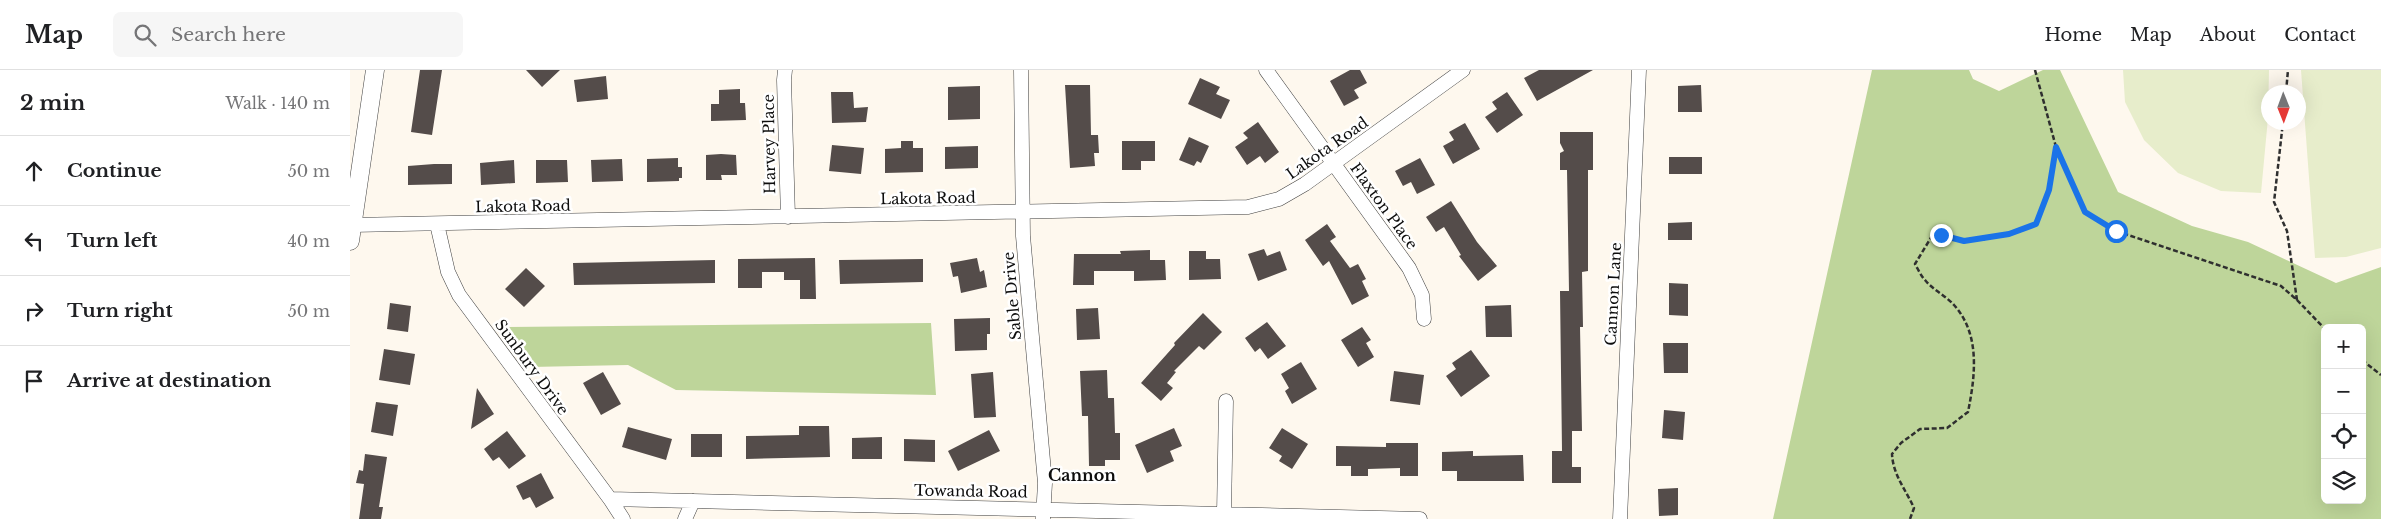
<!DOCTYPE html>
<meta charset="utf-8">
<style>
body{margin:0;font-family:"Libre Baskerville",serif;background:#f6f6f6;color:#202124}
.controls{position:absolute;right:15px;bottom:15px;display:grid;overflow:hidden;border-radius:8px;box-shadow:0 5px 20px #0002}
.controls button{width:45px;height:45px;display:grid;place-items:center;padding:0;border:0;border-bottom:1px solid #e0e0e0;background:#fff;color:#202124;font:25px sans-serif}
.compass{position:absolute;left:1911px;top:15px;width:45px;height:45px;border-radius:50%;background:#fff;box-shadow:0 5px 20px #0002;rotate:179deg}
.stop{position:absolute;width:15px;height:15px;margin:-11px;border:4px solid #1a73e8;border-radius:50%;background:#fff}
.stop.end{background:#1a73e8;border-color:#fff;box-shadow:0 1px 5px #0008}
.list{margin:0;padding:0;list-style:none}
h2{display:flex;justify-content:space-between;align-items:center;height:65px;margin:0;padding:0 20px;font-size:21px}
h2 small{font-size:16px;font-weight:400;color:#757577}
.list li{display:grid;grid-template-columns:32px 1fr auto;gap:15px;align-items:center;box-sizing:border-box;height:70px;padding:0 20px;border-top:1px solid #e0e0e0}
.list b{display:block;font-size:19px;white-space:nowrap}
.list em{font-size:16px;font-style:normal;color:#757577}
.icon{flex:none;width:28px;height:28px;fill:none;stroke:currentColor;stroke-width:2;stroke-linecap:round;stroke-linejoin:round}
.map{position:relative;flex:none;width:2031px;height:449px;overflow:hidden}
header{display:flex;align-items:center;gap:30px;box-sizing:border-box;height:70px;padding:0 25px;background:#fff;border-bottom:1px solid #e0e0e0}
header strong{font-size:24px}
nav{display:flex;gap:28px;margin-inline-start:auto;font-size:18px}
.search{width:350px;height:45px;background:#f6f6f6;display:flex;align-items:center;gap:12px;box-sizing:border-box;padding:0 18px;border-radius:8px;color:#757577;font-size:19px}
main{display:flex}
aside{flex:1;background:#fff}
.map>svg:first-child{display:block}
.forest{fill:#bed59a;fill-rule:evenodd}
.pitch{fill:#e7edcb}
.building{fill:#544c4a}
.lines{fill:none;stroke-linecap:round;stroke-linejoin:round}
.minor-casing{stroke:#404040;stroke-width:15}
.tertiary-casing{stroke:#404040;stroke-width:19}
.path{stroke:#2f2f2f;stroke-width:2.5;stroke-dasharray:5 2.5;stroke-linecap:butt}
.minor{stroke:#fff;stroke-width:14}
.tertiary{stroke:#fff;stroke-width:18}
.route{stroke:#1a73e8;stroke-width:6}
.labels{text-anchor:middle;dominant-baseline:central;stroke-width:5;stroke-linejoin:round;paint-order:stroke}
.street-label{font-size:15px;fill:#0d0d0d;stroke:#fff}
.neighbourhood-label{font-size:16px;font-weight:bold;fill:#0d0d0d;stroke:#fff}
</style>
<header>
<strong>Map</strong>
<div class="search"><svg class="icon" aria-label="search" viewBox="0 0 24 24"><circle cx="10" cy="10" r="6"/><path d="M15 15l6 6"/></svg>Search here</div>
<nav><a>Home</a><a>Map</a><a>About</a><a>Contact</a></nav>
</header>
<main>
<aside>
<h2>2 min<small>Walk · 140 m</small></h2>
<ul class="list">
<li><svg class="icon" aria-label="ahead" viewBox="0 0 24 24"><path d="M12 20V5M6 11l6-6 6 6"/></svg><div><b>Continue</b></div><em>50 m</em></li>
<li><svg class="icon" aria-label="left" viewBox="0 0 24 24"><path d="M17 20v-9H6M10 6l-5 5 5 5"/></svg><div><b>Turn left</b></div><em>40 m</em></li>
<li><svg class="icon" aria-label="right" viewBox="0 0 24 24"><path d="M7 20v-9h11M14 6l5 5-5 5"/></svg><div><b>Turn right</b></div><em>50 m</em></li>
<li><svg class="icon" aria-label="arrive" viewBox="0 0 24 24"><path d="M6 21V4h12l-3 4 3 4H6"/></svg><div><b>Arrive at destination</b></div></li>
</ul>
</aside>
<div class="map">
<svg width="2031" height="449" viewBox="0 0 2031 449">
<rect width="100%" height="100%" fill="#fef8ee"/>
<path class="forest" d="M1522,0H1619L1623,9L1649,21L1693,0H1710L1768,122L1842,156L1898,172L1986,213L2031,197V449H1423ZM1975,258H2012V430H1975Z
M581,253L586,325L326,320L278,295L180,297L152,257Z"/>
<path class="pitch" d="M1773,0H1919L1918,48L1911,123L1871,121L1828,103L1794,70L1775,32Z
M1951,0H2031V178L1996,187L1965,188Z"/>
<path class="building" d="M70,0H92L82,65L61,62Z
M176,0H210L192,17Z
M1000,0H1010L1017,13L1004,20L1009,28L994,36L980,11Z
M1189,0H1243L1187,31L1174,8Z
M256,6L258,29L227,32L224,10Z
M850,8L870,17L866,24L880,30L871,49L838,34Z
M715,15H740L741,65H748L749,83H744L745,96L720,98Z
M1351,15L1352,42H1328V16Z
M630,16V49L598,50V17Z
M390,19V33H395L396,50L361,51V34H369V20Z
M481,22H503L504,38L518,37L516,52L482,53Z
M1157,22L1173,45L1147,63L1135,47L1147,39L1142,32Z
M908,52L929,82L915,93L910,86L897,95L885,77L898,68L893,63Z
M1115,53L1130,79L1103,94L1093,76L1104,70L1099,62Z
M1210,62H1243V100H1238V201L1232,202L1233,257H1230L1232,361H1222V397H1231V413H1202V381H1212L1210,221H1219L1217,100H1210V83L1214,81L1210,73Z
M839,67L859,76L851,93L847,91L844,96L829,90Z
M551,71H563V78H573V102L535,103V79L551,78Z
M772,71H805V91H791V100H772Z
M482,75L514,78L511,104L479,101Z
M628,76V98L595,99V77Z
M371,84L386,85L387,105H371L372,110H356V85Z
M1319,87H1352V104H1319Z
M328,88V97H332V108H329V111L297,112V89Z
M1070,88L1085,115L1067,124L1061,112L1053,116L1045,101Z
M272,89L273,111L242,112L241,90Z
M164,90L165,113L131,115L130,93Z
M186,90H217L218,112L186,113Z
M84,94H102V114L58,115V96Z
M1101,131L1127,172L1147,196L1128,211L1109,186L1111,185L1094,157L1086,162L1076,147Z
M1342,152V170H1318V153Z
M977,154L986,167L980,171L1000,198L1008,194L1016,209L1012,211L1019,226L1002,235L979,191L973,196L955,170Z
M914,179L917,186L930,181L937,200L908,211L898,184Z
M800,180V190H815L816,210L784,211V201H744V215H723L724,184H771L770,181Z
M839,181H856V189H870L871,209L839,210Z
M465,188L466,229H450V210H434V202H412V218H388V189Z
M627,188L630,202L634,200L637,217L611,223L608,206L603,207L600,193Z
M573,189V212L490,214L489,190Z
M365,190V213L224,215L223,193Z
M176,198L195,216L174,237L155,219Z
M1319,213L1338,214V246L1319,245Z
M40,233L61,236L58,262L37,259Z
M1161,235L1162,267H1136L1135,236Z
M748,238L750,269L727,270L726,239Z
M853,243L872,262L854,280L849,276L824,301L826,302L817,313L823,318L811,331L791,313L825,275L824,273Z
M640,248V264H637V280L605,281L604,249Z
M917,252L936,276L918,289L910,278L905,282L895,268Z
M1012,257L1021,270L1016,273L1024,287L1008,297L991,270Z
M1313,273H1338V303H1314Z
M34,279L65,284L60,315L29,310Z
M1121,280L1140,306L1111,327L1096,306L1106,299L1102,293Z
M951,292L967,319L942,334L935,321L939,318L931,304Z
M757,300L758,328H764L765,363H770V390H755V396H739L738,346H732L730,301Z
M1044,301L1074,305L1070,335L1040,331Z
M253,302L271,334L251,345L233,313Z
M643,302L646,347L624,348L621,304Z
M127,318L144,344L121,359Z
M26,332L48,335L43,366L21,362Z
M1314,340L1335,342L1333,370L1312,368Z
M449,356H479L480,387L396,389V366L449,365Z
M278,357L322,369L316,390L272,377Z
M824,358L832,376L820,381L824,391L797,403L785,375Z
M932,358L958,374L942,399L929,391L932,386L919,378Z
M639,360L650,381L608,401L598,381Z
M157,361L176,386L159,399L149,387L143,391L134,379Z
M341,364H372V387H341Z
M532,367V389H502V368Z
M554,369L585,370V392L554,391Z
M1036,373H1068V406H1050V398L1018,399V406H1001V396H986V376L1036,377Z
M1123,381V386L1173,385L1174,411H1107V401H1092V382Z
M15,384L37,387L29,437H33L31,449H9L14,414L6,413L9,400L13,401Z
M191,403L204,428L186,438L180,427L173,430L166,416Z
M1328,418V445L1309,446L1308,419Z"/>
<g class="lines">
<g class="minor-casing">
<path id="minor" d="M435,0L434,10L438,147
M671,0L673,166L695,413L693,448
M916,0L1059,198L1072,225L1074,249
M87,154L98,202L109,225L260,429L273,449
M2,155L898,137L929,129L955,114L1113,0
M260,429L1070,449
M874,444L876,331
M335,449L343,431
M1270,449L1289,0"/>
</g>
<g class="tertiary-casing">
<path id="tertiary" d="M0,171L25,0"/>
</g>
<path class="path" d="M1685,0L1706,77L1735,142L1766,161L1931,216L1947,230L1937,161L1924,132L1933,52
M1936,22L1938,0
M1947,230L1975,259
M2012,290L2031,305
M1560,449L1564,438C1556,420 1543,405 1542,384L1551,373L1570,359L1597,358L1618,342C1625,307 1631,265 1604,235C1596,226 1583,220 1575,210C1571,206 1568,199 1565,194L1582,166C1594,164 1601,169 1613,170C1633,173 1667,161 1686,154L1699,120L1706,78"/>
<use href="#minor" class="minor"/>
<use href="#tertiary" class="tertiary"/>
</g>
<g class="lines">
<path class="route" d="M1591,165L1614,171L1659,164L1686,154L1699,120L1706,77L1735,142L1766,161"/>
</g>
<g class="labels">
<g class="street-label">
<text transform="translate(419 74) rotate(-91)">Harvey Place</text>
<text transform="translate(977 78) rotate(-35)">Lakota Road</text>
<text transform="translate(578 128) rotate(-1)">Lakota Road</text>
<text transform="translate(173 136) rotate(-1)">Lakota Road</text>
<text transform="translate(1034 136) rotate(54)">Flaxton Place</text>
<text transform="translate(1263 224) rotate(-87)">Cannon Lane</text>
<text transform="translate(662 226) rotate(-95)">Sable Drive</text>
<text transform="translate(182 297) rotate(54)">Sunbury Drive</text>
<text transform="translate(621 421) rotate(1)">Towanda Road</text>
</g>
<g class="neighbourhood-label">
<text x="732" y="405">Cannon</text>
</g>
</g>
</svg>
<div class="controls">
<button>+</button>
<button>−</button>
<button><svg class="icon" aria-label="locate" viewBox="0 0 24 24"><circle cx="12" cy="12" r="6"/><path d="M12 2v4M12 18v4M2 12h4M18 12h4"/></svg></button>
<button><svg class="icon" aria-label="layers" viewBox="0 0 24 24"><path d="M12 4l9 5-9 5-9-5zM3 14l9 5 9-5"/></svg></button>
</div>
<svg class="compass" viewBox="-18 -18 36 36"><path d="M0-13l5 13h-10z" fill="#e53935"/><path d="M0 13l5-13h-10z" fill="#757577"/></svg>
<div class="stop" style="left:1766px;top:161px"></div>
<div class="stop end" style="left:1591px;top:165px"></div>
</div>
</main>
